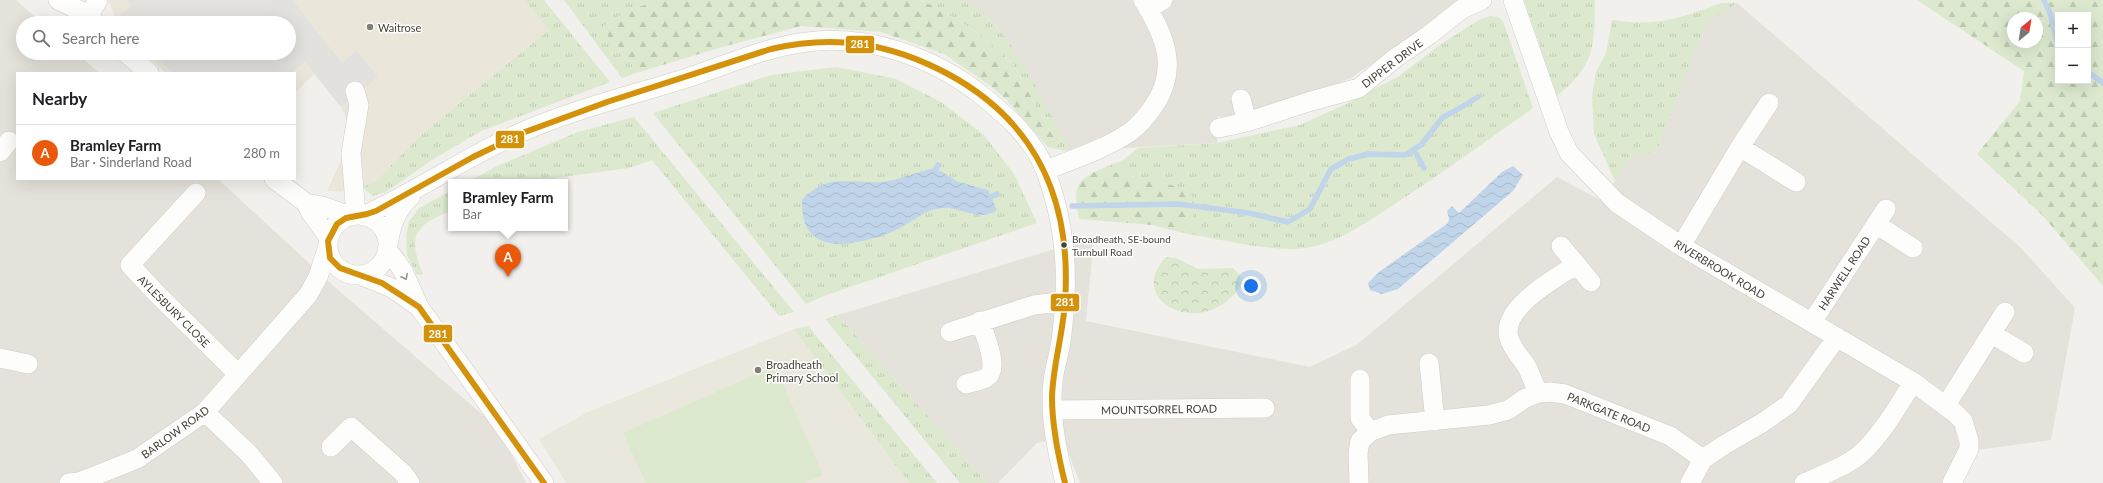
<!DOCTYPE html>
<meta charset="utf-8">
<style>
body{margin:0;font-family:Lato,sans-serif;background:#f6f6f6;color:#202124}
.controls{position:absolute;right:12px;top:12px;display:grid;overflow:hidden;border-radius:0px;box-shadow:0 4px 16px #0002}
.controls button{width:36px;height:36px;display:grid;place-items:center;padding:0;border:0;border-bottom:1px solid #e0e0e0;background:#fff;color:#202124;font:20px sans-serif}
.compass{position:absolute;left:2007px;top:12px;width:36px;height:36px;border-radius:50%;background:#fff;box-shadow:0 4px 16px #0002;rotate:30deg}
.you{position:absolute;left:1251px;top:286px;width:14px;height:14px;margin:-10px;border:3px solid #fff;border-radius:50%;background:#1a73e8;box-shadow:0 0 0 6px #1a73e833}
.badge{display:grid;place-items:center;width:26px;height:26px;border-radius:50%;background:#ea580c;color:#fff;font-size:13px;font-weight:700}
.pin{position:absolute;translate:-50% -33px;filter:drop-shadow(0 1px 2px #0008)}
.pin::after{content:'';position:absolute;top:21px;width:14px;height:12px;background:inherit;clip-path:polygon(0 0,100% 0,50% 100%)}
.popup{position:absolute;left:448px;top:179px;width:120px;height:52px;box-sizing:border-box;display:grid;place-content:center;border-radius:0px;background:#fff;filter:drop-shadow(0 1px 3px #0005);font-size:13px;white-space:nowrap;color:#757577}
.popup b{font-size:15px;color:#202124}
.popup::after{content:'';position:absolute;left:50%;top:100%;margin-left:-8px;border:8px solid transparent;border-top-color:#fff}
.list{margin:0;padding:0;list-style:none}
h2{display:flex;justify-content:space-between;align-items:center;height:52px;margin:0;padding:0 16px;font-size:17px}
h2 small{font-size:13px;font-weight:400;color:#757577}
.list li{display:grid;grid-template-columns:26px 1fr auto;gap:12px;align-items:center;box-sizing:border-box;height:56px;padding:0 16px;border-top:1px solid #e0e0e0}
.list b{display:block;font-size:15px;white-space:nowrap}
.list p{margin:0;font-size:13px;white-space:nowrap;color:#757577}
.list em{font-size:13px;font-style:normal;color:#757577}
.icon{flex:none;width:22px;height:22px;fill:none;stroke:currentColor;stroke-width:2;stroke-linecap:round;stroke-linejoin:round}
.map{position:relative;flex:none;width:2103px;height:483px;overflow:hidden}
.search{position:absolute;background:#fff;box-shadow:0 4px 16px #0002;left:16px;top:16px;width:280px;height:44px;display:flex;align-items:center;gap:10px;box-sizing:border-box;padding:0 14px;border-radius:22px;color:#757577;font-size:15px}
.panel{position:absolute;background:#fff;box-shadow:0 4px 16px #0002;left:16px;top:72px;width:280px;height:108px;border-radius:0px}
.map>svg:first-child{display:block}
.residential{fill:#e4e2da}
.commercial{fill:#ebe6da}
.education{fill:#eae8dc}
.grass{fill:url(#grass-tufts)}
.forest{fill:url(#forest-firs);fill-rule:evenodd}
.park{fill:url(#park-crowns)}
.pitch{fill:#dce9cf}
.parking{fill:#e2e1dd}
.water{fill:url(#water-waves)}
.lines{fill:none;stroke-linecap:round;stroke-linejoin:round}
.stream{stroke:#c1d5ea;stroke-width:5.5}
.minor-casing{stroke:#cfceca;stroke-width:20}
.minor{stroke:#fdfdfc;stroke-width:19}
.bus-1-casing{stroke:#fff;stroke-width:9}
.bus-1{stroke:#d4920b;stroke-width:6}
.oneway{stroke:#989691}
.poi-dot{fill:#827f78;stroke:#fff;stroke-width:1.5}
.bus-dot{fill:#464239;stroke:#fff;stroke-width:1.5}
.labels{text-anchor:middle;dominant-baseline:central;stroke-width:3;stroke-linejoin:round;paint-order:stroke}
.bus-label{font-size:10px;fill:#464239;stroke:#fff;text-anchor:start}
.poi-label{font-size:11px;fill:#464239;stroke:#fff;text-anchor:start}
.street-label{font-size:11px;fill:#464239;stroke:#fff}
.line-badge{stroke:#fff;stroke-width:1.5}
.badge-label{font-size:11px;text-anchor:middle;font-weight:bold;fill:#fff}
</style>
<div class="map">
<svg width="2103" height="483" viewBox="0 0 2103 483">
<defs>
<pattern id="grass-tufts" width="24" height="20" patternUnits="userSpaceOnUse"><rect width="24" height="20" fill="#dce9cf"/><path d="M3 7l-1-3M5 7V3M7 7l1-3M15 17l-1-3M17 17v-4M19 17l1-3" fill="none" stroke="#bec9b2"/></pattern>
<pattern id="forest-firs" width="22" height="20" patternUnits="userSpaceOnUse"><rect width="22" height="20" fill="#dce9cf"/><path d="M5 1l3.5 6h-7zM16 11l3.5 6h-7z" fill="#bec9b2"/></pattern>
<pattern id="park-crowns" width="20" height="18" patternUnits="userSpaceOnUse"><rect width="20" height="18" fill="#dce9cf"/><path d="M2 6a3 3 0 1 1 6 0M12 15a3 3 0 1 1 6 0" fill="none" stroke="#bec9b2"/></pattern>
<pattern id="water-waves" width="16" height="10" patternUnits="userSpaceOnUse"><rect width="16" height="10" fill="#c1d5ea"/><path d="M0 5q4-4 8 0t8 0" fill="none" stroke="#a7b8c9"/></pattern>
</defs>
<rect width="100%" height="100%" fill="#f1f0ec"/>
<path class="residential" d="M0,0H16L42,23H23V53H77L99,73H17V179H218L337,289L498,428L526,483H0Z
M961,0H1468L1349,79L1264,111L1217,117V143L1070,151L1023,65L995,24Z
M1737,3L2021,248L2075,308L2051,440L1977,450L1960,483H1080L1063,438L1037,443L998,483H987L838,315L1094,237L1086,321L1310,367L1358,344L1557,177L1602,201L1630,158L1656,152L1706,22Z"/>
<path class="commercial" d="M108,0H524L549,30L425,131L375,182L353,192L327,191L348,145V123L341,107L314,74L295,93V73H166L144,53H289V23H118Z"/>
<path class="education" d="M794,329L909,483H566L539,439L588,412Z"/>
<path class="grass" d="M524,0H544L610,82L481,131L432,160L386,192L372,196L363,187L375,182L425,131L549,30Z
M564,0H659L627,11L601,28L639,72L622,78Z
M919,0C932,0 949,0 962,0C1003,11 1050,114 1070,151L1061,150L1013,64L979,34L938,8Z
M1524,0H1595C1594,47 1596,64 1557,96Z
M1722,3H1737L1706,23L1656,152L1630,158L1615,181L1594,134L1592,96L1596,72L1606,53L1612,20C1658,27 1679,18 1722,3Z
M1490,16L1498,17L1503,21L1533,108C1487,140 1443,173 1396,203C1364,224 1330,250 1289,249C1254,248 1218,239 1184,233L1193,221L1184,188L1101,169L1123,160L1138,148L1217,143L1300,125L1346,104L1399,76L1441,44L1479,20Z
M836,67L896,79L941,102L984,135L1014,174L1037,223L824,296L806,304L653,113L771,75Z
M634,117L794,312L779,316L652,160L629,168L555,178L543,182H468L497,166L578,132Z
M451,191V211C415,225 407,236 423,274L417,275L407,255L406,237L409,221L419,208Z
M838,315L987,483H960L825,319Z
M808,326L937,483H909L794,329Z"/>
<path class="forest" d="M659,0H919L938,8L979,34L1013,64L1061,150L1048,147L1006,99L988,84L944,54L881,32L801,26L726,46L639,72L601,28L627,11Z
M1917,0H2103V286L2042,215L1977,154L2020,101L2024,71ZM2058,15H2088V81H2058ZM2013,18H2037V42H2013Z
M1101,169L1184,188L1194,199L1193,221L1184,233L1152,225L1079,219C1074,191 1073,181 1101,169Z"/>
<path class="park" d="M1166,257L1176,258L1198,269L1233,268L1240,275L1242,283C1209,342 1122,304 1166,257Z"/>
<path class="pitch" d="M775,366L823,475L804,483H646L623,433Z"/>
<path class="parking" d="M127,0H292L342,63L357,51L378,77L341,107L305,62L291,73H174L150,53H289V23H126L120,15L131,6Z"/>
<path class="water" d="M1513,166L1523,175L1513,191L1398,289L1382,294L1370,290L1368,283L1379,272L1448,223L1449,219L1447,211L1452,206L1459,213L1502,172Z
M930,169L941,171L958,182L988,190L997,210C994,212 989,214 986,215C967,216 952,203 932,210C917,215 904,228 889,233C851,247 800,257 802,200C828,172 850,184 882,182C898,180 915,173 930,169Z"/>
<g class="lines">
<path class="stream" d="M2044,0L2050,13L2058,45
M2088,72L2103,83
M1414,150L1424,168
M935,170L938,165
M991,197L997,194
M1072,206L1178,204L1249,213L1288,222L1310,209L1331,169L1349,159L1368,154L1405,155L1421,145L1443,117L1453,112L1478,97"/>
<g class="minor-casing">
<path id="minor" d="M58,0L89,15L95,23
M1513,0L1559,132L1569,153L1617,203L1681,246L1913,382L1955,413L1963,421L1969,441V449L1952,483
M1148,9L1163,0
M89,15L98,0
M126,53L149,73
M355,91L359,105L351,153L356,215
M1241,99L1247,122
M1219,128L1247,122L1308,102L1359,88L1394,59L1429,35L1462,9L1482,0
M1740,147L1796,182
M0,152L9,141
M1046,170C1074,159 1105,149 1130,132C1138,126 1145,118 1151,110C1180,71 1166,37 1143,0
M274,179L306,203L322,206L350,216
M196,193L130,265L155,292L238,374
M306,203L311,213L329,238
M328 245a30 30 0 1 1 60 0a30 30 0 1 1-60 0Z
M363,216C418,191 467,156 522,132C575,109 632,95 687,78C726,65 766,47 807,42C867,34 933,57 980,94C1006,115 1035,140 1046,172C1066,226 1069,277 1062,333C1061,349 1055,365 1053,381C1049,414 1057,451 1065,483
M1876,224L1913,248
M388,245C391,225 396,210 411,196
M1561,246L1591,282
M1681,246L1740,147L1769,103
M387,250L397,262L404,273L419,307L544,483
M360,275L392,288L419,307
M1812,322L1886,209
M950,332L1034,305L1066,301
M1992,334L2024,353
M0,358L28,364
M1429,363L1435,421
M1360,379V418L1370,432
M966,384C972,382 982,381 987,377C1000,369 984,333 980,321
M1538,393C1534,384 1531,375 1527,367C1521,357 1512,349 1509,338C1500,308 1556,278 1576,265
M1946,405L2005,312
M1053,410L1265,408
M205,412L250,455L273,483
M331,447L351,427L403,473L410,483
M69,483L79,482L137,459L205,412L308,295L318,277L328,246
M1359,483L1358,453L1360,441L1370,432L1388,425L1489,415L1508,410L1524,399L1538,393L1550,392L1565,394L1670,436L1703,459
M1690,483L1703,459L1724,445L1762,423L1789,404L1837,337
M1804,483C1820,476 1839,469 1854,459C1876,444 1899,405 1913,382"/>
</g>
<use href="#minor" class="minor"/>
<g class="bus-1-casing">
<path id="bus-1" d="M544,483L419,307L382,283L340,268L330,258L328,241L337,224L346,218L367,214L376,211L473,157L525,132L607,102L771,49C834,34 890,43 948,74C1037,122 1072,202 1065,302C1063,334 1053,365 1052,397C1052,426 1058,455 1065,483"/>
</g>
<use href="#bus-1" class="bus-1"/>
</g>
<defs><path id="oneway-chevron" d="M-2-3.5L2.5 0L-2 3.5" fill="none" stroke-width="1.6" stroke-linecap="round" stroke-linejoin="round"/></defs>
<use class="oneway" href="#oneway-chevron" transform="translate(405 277) rotate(64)"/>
<g class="poi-dot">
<circle cx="370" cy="27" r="4"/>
<circle cx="758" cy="370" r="4"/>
</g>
<circle class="bus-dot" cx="1064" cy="245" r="3.5"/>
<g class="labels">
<g class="bus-label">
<text x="1072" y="239">Broadheath, SE-bound<tspan x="1072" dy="13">Turnbull Road</tspan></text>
</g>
<g class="poi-label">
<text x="378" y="27">Waitrose</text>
<text x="766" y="364">Broadheath<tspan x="766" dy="13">Primary School</tspan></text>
</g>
<g class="street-label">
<text transform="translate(1392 63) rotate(-37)">DIPPER DRIVE</text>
<text transform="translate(1720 269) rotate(31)">RIVERBROOK ROAD</text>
<text transform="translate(1844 273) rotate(-57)">HARWELL ROAD</text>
<text transform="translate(174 311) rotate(45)">AYLESBURY CLOSE</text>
<text transform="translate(1159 409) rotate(-1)">MOUNTSORREL ROAD</text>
<text transform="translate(1609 412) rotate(22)">PARKGATE ROAD</text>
<text transform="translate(175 432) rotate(-36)">BARLOW ROAD</text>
</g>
</g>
<g class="line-badge">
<rect x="845" y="35" width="30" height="19" rx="4" fill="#d4920b"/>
<rect x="495" y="130" width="30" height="19" rx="4" fill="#d4920b"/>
<rect x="1050" y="293" width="30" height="19" rx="4" fill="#d4920b"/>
<rect x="423" y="324" width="30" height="19" rx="4" fill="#d4920b"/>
</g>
<g class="badge-label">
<text x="860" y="48">281</text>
<text x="510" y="143">281</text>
<text x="1065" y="306">281</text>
<text x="438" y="338">281</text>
</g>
</svg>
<div class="controls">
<button>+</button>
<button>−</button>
</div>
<svg class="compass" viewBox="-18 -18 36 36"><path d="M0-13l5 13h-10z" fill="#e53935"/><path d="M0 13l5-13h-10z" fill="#757577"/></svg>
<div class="you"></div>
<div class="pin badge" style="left:508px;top:277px">A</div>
<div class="popup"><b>Bramley Farm</b>Bar</div>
<div class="search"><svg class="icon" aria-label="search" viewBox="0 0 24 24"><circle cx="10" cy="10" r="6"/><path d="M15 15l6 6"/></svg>Search here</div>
<section class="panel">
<h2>Nearby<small></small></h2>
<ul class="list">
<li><span class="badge">A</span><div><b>Bramley Farm</b><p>Bar · Sinderland Road</p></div><em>280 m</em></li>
</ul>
</section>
</div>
